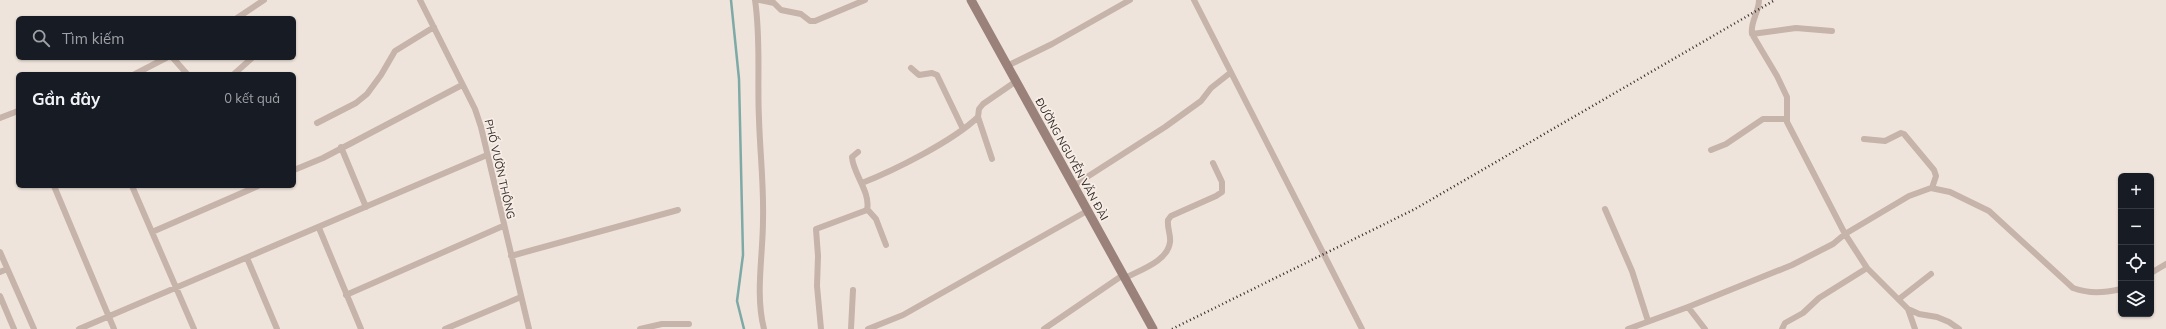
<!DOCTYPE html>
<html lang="vi">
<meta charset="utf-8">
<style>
body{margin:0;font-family:Mulish,sans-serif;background:#242831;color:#f1f3f6}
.controls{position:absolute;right:12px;bottom:12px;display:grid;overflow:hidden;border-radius:6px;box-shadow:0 1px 3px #0004}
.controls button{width:36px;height:36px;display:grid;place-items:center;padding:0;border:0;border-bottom:1px solid #363941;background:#171b24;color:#f1f3f6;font:20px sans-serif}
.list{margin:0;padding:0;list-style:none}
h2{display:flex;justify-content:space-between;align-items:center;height:52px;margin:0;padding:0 16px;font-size:17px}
h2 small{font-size:13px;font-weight:400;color:#9ea1a6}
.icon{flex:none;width:22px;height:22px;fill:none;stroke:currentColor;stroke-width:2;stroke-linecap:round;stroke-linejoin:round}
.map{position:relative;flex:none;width:2166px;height:329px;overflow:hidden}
.search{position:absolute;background:#171b24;box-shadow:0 1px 3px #0004;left:16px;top:16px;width:280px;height:44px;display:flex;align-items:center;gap:10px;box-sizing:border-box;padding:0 14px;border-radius:6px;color:#9ea1a6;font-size:15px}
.panel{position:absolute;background:#171b24;box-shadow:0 1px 3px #0004;left:16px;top:72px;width:280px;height:116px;border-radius:6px}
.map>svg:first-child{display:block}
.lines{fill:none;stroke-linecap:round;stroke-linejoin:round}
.stream{stroke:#7daaa6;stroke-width:2.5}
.street{stroke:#c6b3a9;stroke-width:6}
.secondary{stroke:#9a827a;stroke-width:9}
.rail{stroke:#342a28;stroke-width:2.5;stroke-dasharray:1 3;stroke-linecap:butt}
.labels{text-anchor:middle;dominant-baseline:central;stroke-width:3.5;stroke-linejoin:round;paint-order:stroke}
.street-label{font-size:11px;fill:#342a28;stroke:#f7eee7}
</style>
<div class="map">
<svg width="2166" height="329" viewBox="0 0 2166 329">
<rect width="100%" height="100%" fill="#efe4db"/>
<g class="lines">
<path class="stream" d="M731,0L739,79L743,255L737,301L744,329"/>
<path class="street" d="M420,0L475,109L481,127L529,329
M755,0C761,39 757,80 759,119C760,153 764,186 763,220C763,256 755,294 764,329
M760,0L774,3L781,10L801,14L810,21H815L865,0
M1194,0L1362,329
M1759,0C1759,12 1750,22 1752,34L1777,76L1787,97V122L1845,234L1867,268L1908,309L1919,314L1937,317L1949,322L1959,329
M237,18L264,0
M1752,34L1796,28L1832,31
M173,58L187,74
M1007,66L1052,44L1130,0
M911,68L919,75L932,73L937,75L963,129
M135,74L166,58
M234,74L252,58
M978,117L992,159
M0,118L18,111
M317,123L356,103L367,94L381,75L395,51L434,27
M1864,139L1885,141L1901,133L1904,134L1934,170L1936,176L1932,188
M341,147L366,207
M1711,150L1726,144L1763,119H1787
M294,170L323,158L462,85
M862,183C895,170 953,141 978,117L979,109L983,104L1015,82
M54,186L114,329
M132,186L194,329
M1073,186L1165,127L1201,101L1211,88L1230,73
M867,209L876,219L886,245
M1605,209L1632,271L1648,321
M319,228L361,329
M152,232L258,186
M0,252L34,329
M511,256L678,210
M247,258L277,329
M0,272L7,269
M2151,273L2166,264
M1125,278C1140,270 1168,261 1170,242C1171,235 1167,228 1168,220L1171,216L1216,196L1222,192V182L1213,163
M346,295L503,226
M0,296L14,329
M1899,299L1931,274
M1688,307L1792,265L1833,244L1845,234L1909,196L1931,188L1950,192L1989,211L2073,288C2090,294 2103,293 2121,289
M1908,309L1915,329
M79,329L487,155
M445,329L521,297
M640,329L662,324H689
M821,329L817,286L818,256L816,229L867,210C871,192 853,174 852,157L858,152
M851,329L853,290
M868,329L903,315L1087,211
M1044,329L1123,275
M1628,329L1688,307L1705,329
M1782,329L1785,323L1803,313L1819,298L1867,268"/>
<path class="secondary" d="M971,0L1153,329"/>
<path class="rail" d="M1172,329L1415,209L1775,0"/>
</g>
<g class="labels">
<g class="street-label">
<text transform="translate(1072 159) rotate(61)">ĐƯỜNG NGUYỄN VĂN ĐÀI</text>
<text transform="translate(500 169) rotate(77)">PHỐ VƯỜN THÔNG</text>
</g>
</g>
</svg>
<div class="controls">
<button>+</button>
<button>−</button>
<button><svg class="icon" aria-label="locate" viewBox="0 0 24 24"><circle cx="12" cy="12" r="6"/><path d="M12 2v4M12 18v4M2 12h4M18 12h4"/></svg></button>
<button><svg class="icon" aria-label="layers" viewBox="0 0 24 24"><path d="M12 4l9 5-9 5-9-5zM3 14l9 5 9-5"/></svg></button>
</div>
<div class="search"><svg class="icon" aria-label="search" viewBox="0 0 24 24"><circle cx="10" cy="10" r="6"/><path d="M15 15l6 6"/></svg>Tìm kiếm</div>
<section class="panel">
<h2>Gần đây<small>0 kết quả</small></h2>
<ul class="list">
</ul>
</section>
</div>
